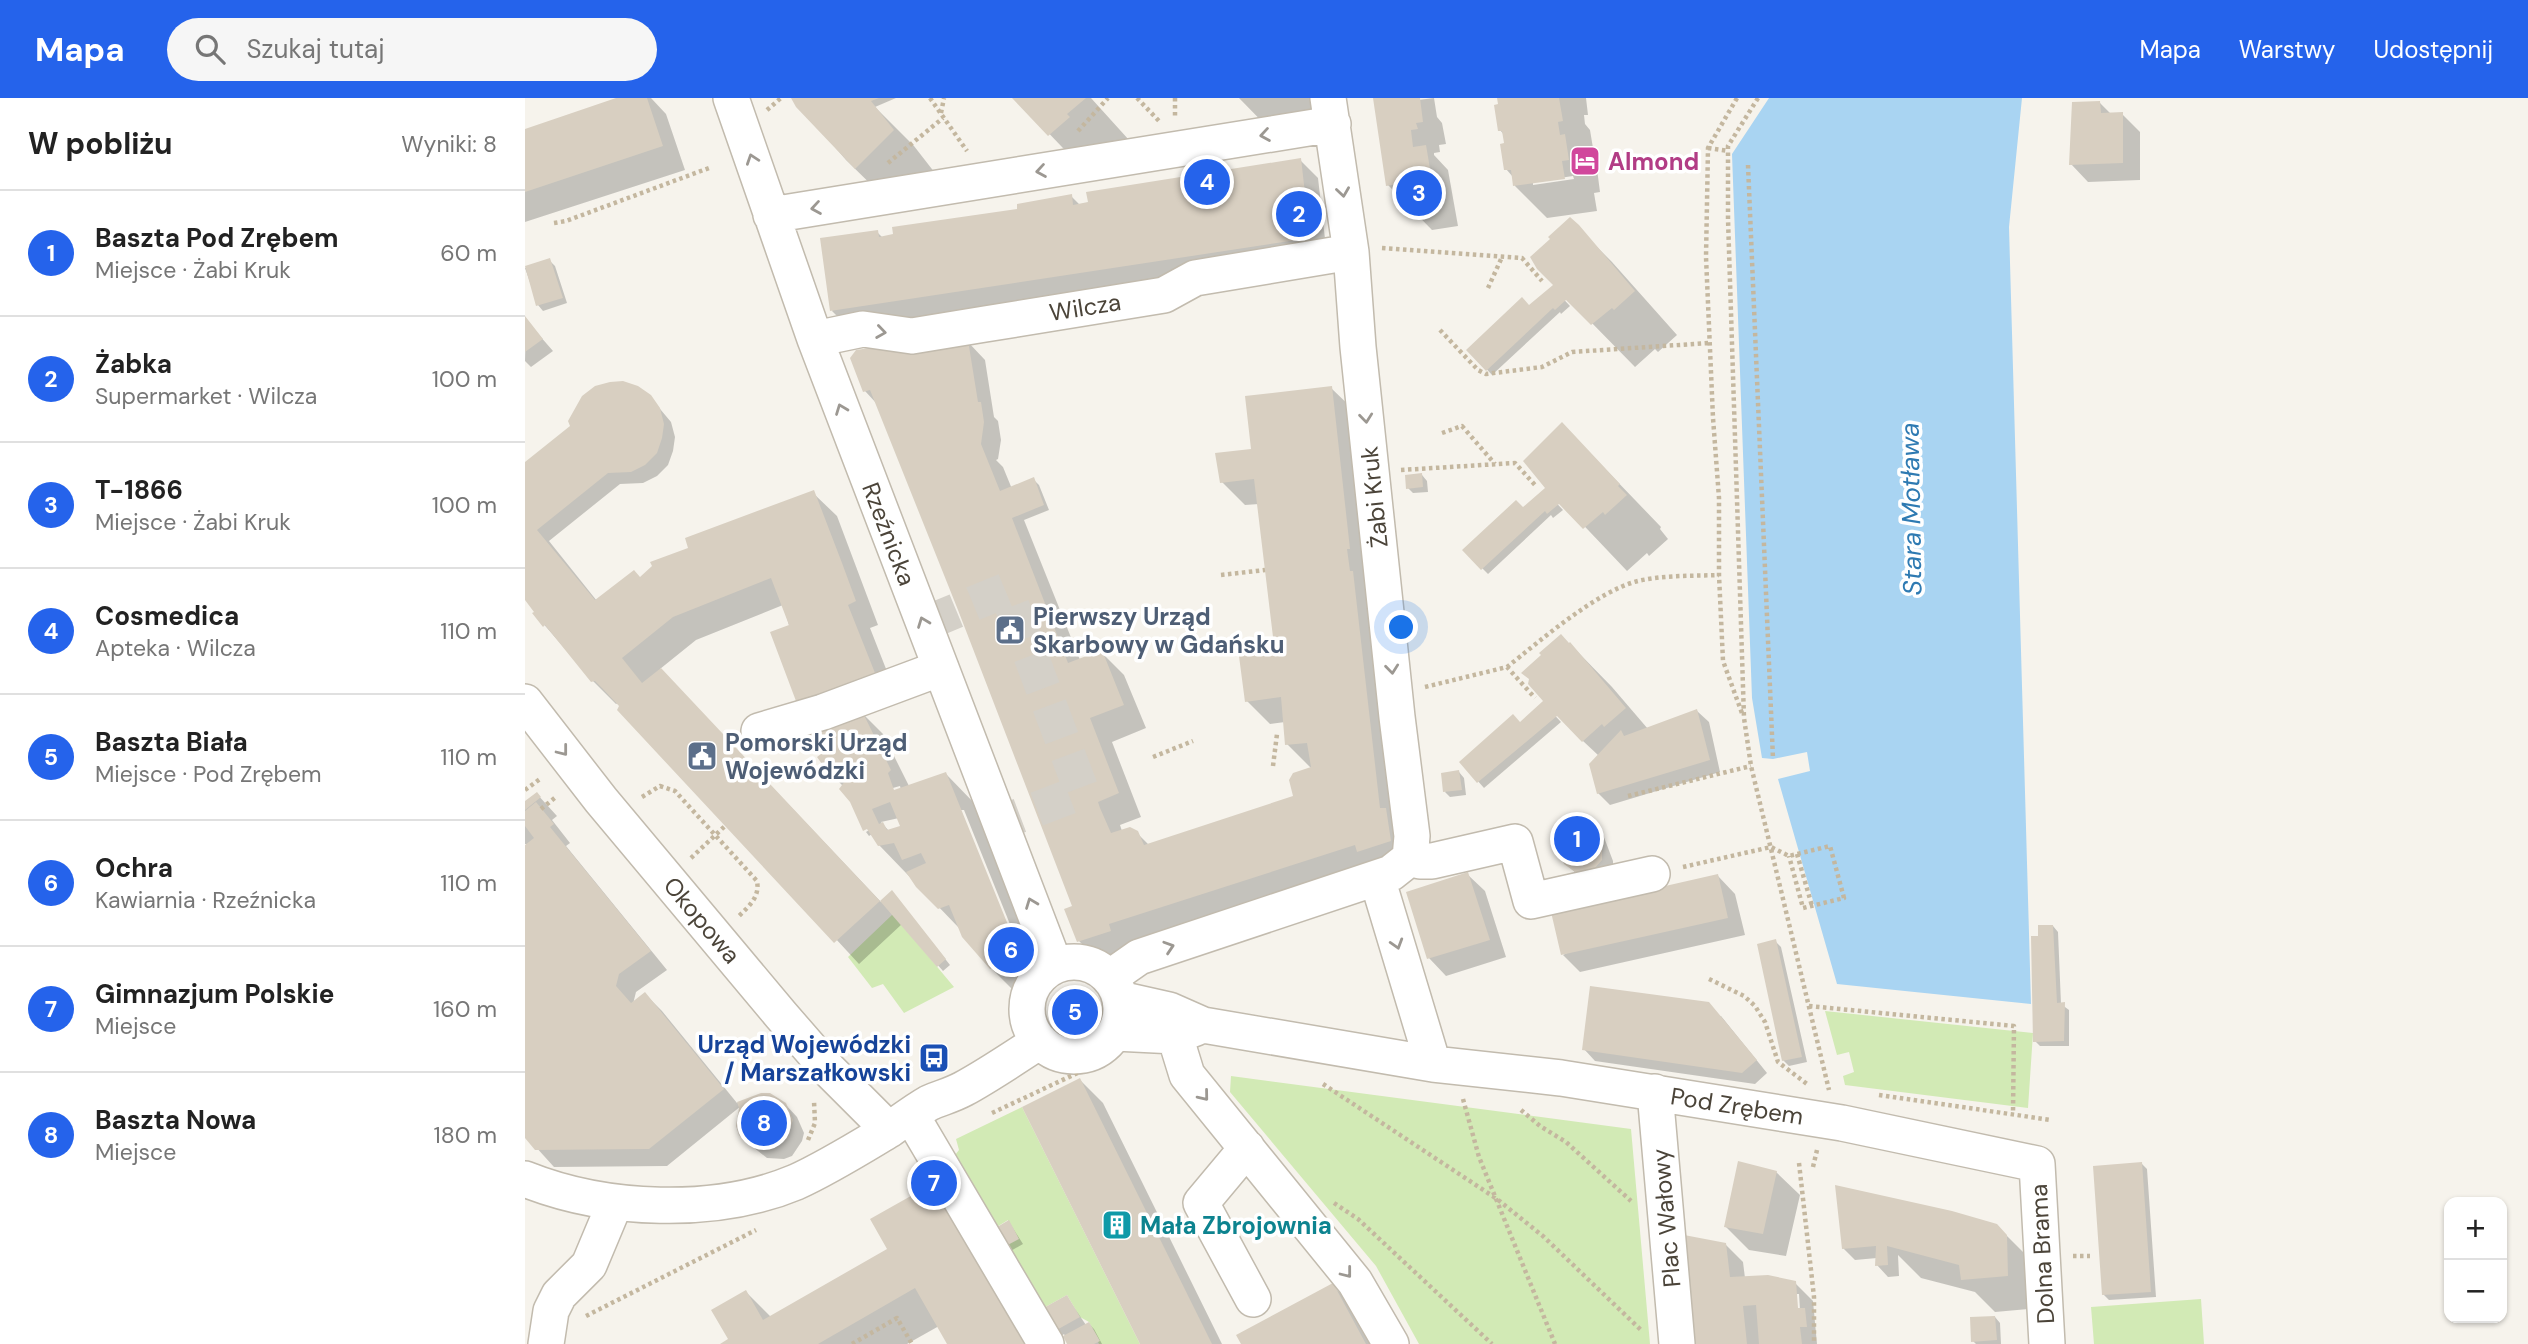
<!DOCTYPE html>
<html lang="pl">
<meta charset="utf-8">
<style>
body{margin:0;font-family:"DM Sans",sans-serif;background:#f6f6f6;color:#222}
.controls{position:absolute;right:21px;bottom:21px;display:grid;overflow:hidden;border-radius:14px;box-shadow:0 2px 5px #0004}
.controls button{width:63px;height:63px;display:grid;place-items:center;padding:0;border:0;border-bottom:2px solid #e0e0e0;background:#fff;color:#222;font:35px sans-serif}
.you{position:absolute;left:877px;top:530px;width:24px;height:24px;margin:-18px;border:5px solid #fff;border-radius:50%;background:#1a73e8;box-shadow:0 0 0 10px #1a73e833}
.badge{display:grid;place-items:center;width:46px;height:46px;border-radius:50%;background:#2563eb;color:#fff;font-size:23px;font-weight:700}
.pin{position:absolute;translate:-50% -50%;border:4px solid #fff;box-shadow:0 2px 7px #0006}
.list{margin:0;padding:0;list-style:none}
h2{display:flex;justify-content:space-between;align-items:center;height:91px;margin:0;padding:0 28px;font-size:30px}
h2 small{font-size:23px;font-weight:400;color:#767676}
.list li{display:grid;grid-template-columns:46px 1fr auto;gap:21px;align-items:center;box-sizing:border-box;height:126px;padding:0 28px;border-top:2px solid #e0e0e0}
.list b{display:block;font-size:26px;white-space:nowrap}
.list p{margin:0;font-size:23px;white-space:nowrap;color:#767676}
.list em{font-size:23px;font-style:normal;color:#767676}
.icon{flex:none;width:38px;height:38px;fill:none;stroke:currentColor;stroke-width:2;stroke-linecap:round;stroke-linejoin:round}
.map{position:relative;flex:none;width:2003px;height:1246px;overflow:hidden}
header{display:flex;align-items:center;gap:42px;box-sizing:border-box;height:98px;padding:0 35px;background:#2563eb;color:#fff}
header strong{font-size:33px}
nav{display:flex;gap:38px;margin-inline-start:auto;font-size:24px}
.search{width:490px;height:63px;background:#f6f6f6;display:flex;align-items:center;gap:18px;box-sizing:border-box;padding:0 24px;border-radius:38px;color:#767676;font-size:26px}
main{display:flex}
aside{flex:1;background:#fff}
.map>svg:first-child{display:block}
.green{fill:#d2eab5}
.water{fill:#a9d4f2}
.shadow{fill:#0003;fill-rule:evenodd}
.building{fill:#d8cfc1;fill-rule:evenodd}
.lines{fill:none;stroke-linecap:round;stroke-linejoin:round}
.minor-tunnel{stroke:#d4d0c8;stroke-width:35;stroke-dasharray:35 18;stroke-linecap:butt}
.minor-casing{stroke:#c2bbae;stroke-width:38}
.path{stroke:#c4b79f;stroke-width:4.5;stroke-dasharray:3.5 3.5;stroke-linecap:butt}
.minor{stroke:#fff;stroke-width:35}
.oneway{stroke:#9c9892}
.labels{text-anchor:middle;dominant-baseline:central;stroke-width:7;stroke-linejoin:round;paint-order:stroke}
.hotel-label{font-size:24px;font-weight:bold;fill:#b23c85;stroke:#fff;text-anchor:start}
.street-label{font-size:24px;fill:#4b4439;stroke:#fff}
.service-label{font-size:24px;font-weight:bold;fill:#4e5e75;stroke:#fff;text-anchor:start}
.transit-label{font-size:24px;font-weight:bold;fill:#164399;stroke:#fff;text-anchor:end}
.culture-label{font-size:24px;font-weight:bold;fill:#0d838f;stroke:#fff;text-anchor:start}
.water-label{font-size:26px;font-style:italic;fill:#2e7ab2;stroke:#fff}
</style>
<header>
<strong>Mapa</strong>
<div class="search"><svg class="icon" aria-label="search" viewBox="0 0 24 24"><circle cx="10" cy="10" r="6"/><path d="M15 15l6 6"/></svg>Szukaj tutaj</div>
<nav><a>Mapa</a><a>Warstwy</a><a>Udostępnij</a></nav>
</header>
<main>
<aside>
<h2>W pobliżu<small>Wyniki: 8</small></h2>
<ul class="list">
<li><span class="badge">1</span><div><b>Baszta Pod Zrębem</b><p>Miejsce · Żabi Kruk</p></div><em>60 m</em></li>
<li><span class="badge">2</span><div><b>Żabka</b><p>Supermarket · Wilcza</p></div><em>100 m</em></li>
<li><span class="badge">3</span><div><b>T-1866</b><p>Miejsce · Żabi Kruk</p></div><em>100 m</em></li>
<li><span class="badge">4</span><div><b>Cosmedica</b><p>Apteka · Wilcza</p></div><em>110 m</em></li>
<li><span class="badge">5</span><div><b>Baszta Biała</b><p>Miejsce · Pod Zrębem</p></div><em>110 m</em></li>
<li><span class="badge">6</span><div><b>Ochra</b><p>Kawiarnia · Rzeźnicka</p></div><em>110 m</em></li>
<li><span class="badge">7</span><div><b>Gimnazjum Polskie</b><p>Miejsce</p></div><em>160 m</em></li>
<li><span class="badge">8</span><div><b>Baszta Nowa</b><p>Miejsce</p></div><em>180 m</em></li>
</ul>
</aside>
<div class="map">
<svg width="2003" height="1246" viewBox="0 0 2003 1246">
<rect width="100%" height="100%" fill="#f6f3ec"/>
<path class="green" d="M368,816L429,889L379,915L358,886L347,890L323,859Z
M1300,913L1508,935L1503,1010L1320,987L1318,978L1329,974L1324,954L1312,957Z
M706,978L1106,1031L1125,1246H894L851,1168L705,994Z
M497,1009L615,1246H574L564,1224L555,1219L542,1197L515,1212L477,1150L483,1122L467,1132L426,1062L434,1052L431,1041Z
M1676,1201L1679,1246H1569L1566,1209Z"/>
<path class="water" d="M1244,0H1497L1484,129L1506,906L1312,886L1253,681L1285,673L1282,654L1248,661L1237,660L1227,600L1207,56Z"/>
<path class="shadow" d="M96,0H126L141,16L160,72L0,124V32Z
M268,0H371L350,9L389,48L410,75L365,105L321,62Z
M490,0H566L604,42L559,72Z
M714,0H789L797,9L760,47Z
M850,0H882L877,4L909,0L912,19L917,25L921,46L914,47L915,54L909,55V57L923,72L933,128L907,132L863,87Z
M974,0H1061L1063,17H1059L1060,26L1065,32L1069,56L1065,57L1066,65L1072,71L1075,94L1069,95L1072,113L1022,120L990,88L988,79L981,71V47L980,38L975,32ZM1048,78L1049,81L1008,87V84Z
M1575,5L1587,17L1597,16L1615,34V82L1563,84L1546,66Z
M775,62L793,80L802,158L330,236L307,213L352,134L358,140L494,112L546,98L555,107Z
M1045,122L1087,164L1152,237L1133,254L1130,251L1110,269L1013,170Z
M24,162L30,168L42,205L18,213L13,207L0,170Z
M1027,189L1045,208L1036,216L1035,214L967,277L944,252L1004,210Z
M1,222L28,253L6,269L0,263Z
M443,244L460,262L469,319L473,323L476,342L473,361L471,362L478,369L487,391L509,382L514,387L524,412L499,422L555,562L576,554L599,577L621,630L587,644L616,719L595,727L597,733L612,735L624,747L770,699L787,671L762,646L760,624L745,626L722,603L750,540L734,406L720,407L697,384L728,352L806,290L830,313L888,766L577,866L554,843L549,809L435,511L352,306L340,293L364,249L370,255Z
M125,299L146,324L150,339L148,353L143,367L132,378L118,385L95,386L24,443L72,503L166,452L288,395L312,418L353,527L345,530L374,604L339,617L358,636L384,688L421,676L453,709L528,891L499,903L466,870L435,831L354,747L347,736L344,738L341,734L344,732L318,688L309,679L258,507L171,542L135,571L356,804L367,794L372,800L425,867L418,873L377,826L334,866L93,605L91,606L68,583L9,515L11,514L0,500V366ZM375,688L376,692L339,698ZM435,712H439L501,866L498,867ZM374,720L377,729L364,733L356,724Z
M1037,326L1136,429L1135,431L1143,441L1124,458L1122,455L1102,473L1008,374Z
M897,377L902,383L903,394L888,395L883,390Z
M1020,393L1038,412L1028,420L1026,417L963,476L939,452L998,412Z
M1045,546L1087,589L1123,631L1172,613L1184,624L1195,674L1085,707L1073,695L1074,658L1058,643Z
M1018,605L1036,624L959,690L936,664L995,626Z
M934,674L939,680L941,697L925,699L920,694Z
M12,696L32,718L27,722L45,745L41,748L142,872L111,894L108,906L120,896L137,913L212,1005L236,996L260,1006L272,1019L279,1035L277,1043L267,1058L259,1061L242,1060L228,1049L216,1008L142,1068L29,1069L0,1037V749L4,746H0V705Z
M1065,723L1077,734L1088,763V774L1053,777L1040,765Z
M942,776L960,793L981,859L921,878L904,860L883,795Z
M1193,778L1210,796L1220,837L1055,874L1038,857Z
M1528,828L1533,834L1536,906L1544,912V948H1515L1510,943L1515,840Z
M1250,843L1256,849L1282,964L1264,968L1258,962Z
M560,900L572,912L580,932L578,943L571,949L563,950L556,948L544,936Z
M1196,918L1242,975L1230,986L1070,963L1059,951Z
M555,982L578,1005L697,1246H617Z
M1617,1066L1622,1071L1631,1199L1584,1202L1578,1196Z
M1251,1074L1275,1097L1261,1158L1224,1152L1201,1129Z
M416,1083L424,1246L414,1228L382,1246H199L206,1242L221,1194L246,1219L364,1152Z
M484,1124L498,1146L484,1154L478,1149Z
M1472,1128L1505,1161L1515,1210L1470,1214L1450,1194L1396,1180L1373,1157L1374,1178L1363,1179L1352,1167V1160L1330,1162L1318,1150Z
M1200,1146L1218,1164L1220,1180L1270,1185L1288,1203L1292,1246H1171ZM1270,1196H1274L1275,1212H1272Z
M807,1187L830,1210L850,1246H718Z
M542,1199L561,1227L564,1226L569,1231L577,1246H544L539,1236L535,1239L530,1233Z
M1470,1219L1475,1225L1476,1246H1451L1448,1243Z"/>
<path class="building" d="M91,0H122L138,48L0,94V31Z
M266,0H354L346,3L369,32L330,71L271,9Z
M487,0H561L542,16L545,19L523,38Z
M848,0H895L898,24L891,25L893,31L886,32L888,49L901,47L911,106L882,110L878,85L861,88Z
M972,0H1034L1038,23L1033,24L1035,37L1040,36L1044,62L1037,63L1040,81L988,88L986,72H979L975,46L979,45L977,33H973L969,7L973,6Z
M1575,3L1576,15L1598,14V65L1544,67L1547,4Z
M776,60L785,140L305,213L295,140L353,132L354,139L368,136L367,129L492,111V106L547,96L548,107L563,104L561,94Z
M1045,119L1054,127L1110,193L1089,212L1087,210L1066,227L1041,202L1030,212L1028,210L961,273L941,252L997,199L1004,207L1028,187L1012,171L1005,159L1025,141L1023,139Z
M25,160L38,200L11,208L0,168Z
M0,218L18,241L0,254Z
M443,242L453,304H456L459,324L456,346L475,393L509,379L519,407L487,420L543,565L577,552L599,607L565,620L594,695L573,704L575,710L586,735L605,729L613,733L619,747L768,698L764,682L768,675L786,669L782,645L760,647L756,599L720,604L712,543L748,539L729,381L695,385L690,355L726,351L720,298L807,288L825,451H822L825,473H828L855,710H861L866,743L832,754L830,747L584,826L586,833L552,844L539,811L547,808L433,512L345,292L338,294L325,260L331,252L365,247L366,254Z
M98,283L113,288L126,297L135,310L139,326L137,340L132,355L120,367L106,374L83,375L12,432L70,502L109,472L115,479L127,468L125,464L163,450L160,440L289,392L317,465L331,503L323,507L352,580L274,611L245,534L264,527L246,480L148,519L97,560L117,585L136,570L355,803L309,845L92,612L94,608L77,590L70,583L66,584L20,527L18,529L7,515L9,514L0,502V364L45,328L43,323L57,298L70,288L85,284Z
M1037,324L1095,386L1093,388L1102,397L1080,417L1078,414L1058,431L1034,406L1022,416L1020,413L956,472L937,452L991,402L998,409L1020,390L998,363Z
M897,375L898,389L881,391L880,377Z
M1036,536L1044,545L1045,544L1101,610L1079,629L1077,626L1057,644L1032,618L952,685L934,664L988,616L995,624L1018,603L1003,586L1004,581L996,575L1016,557L1014,555Z
M336,611L366,672L363,675L369,692L421,674L496,859L465,871L437,839L424,807L413,811L391,789L381,774L401,765L396,755L377,762L369,745L353,748L342,731L338,733L325,704L314,691L320,683L316,674L307,680L292,659L300,653L282,630ZM365,704L375,728L362,732L358,724L354,726L347,711Z
M1172,611L1185,662L1072,696L1064,666L1096,632L1099,638Z
M934,672L937,692L918,694L916,675Z
M12,694L16,699L0,712V703Z
M11,704L29,726L25,729L126,853L94,876L91,888L106,905L120,894L199,991L124,1051L10,1052L0,1040V747L9,740L0,728V713Z
M1065,721L1077,750V762L1069,771L1059,775L1050,774L1039,766L1027,732Z
M943,774L965,842L902,861L881,794Z
M1193,776L1203,820L1036,857L1026,814Z
M367,792L421,861L412,869L355,803Z
M1513,827H1528L1532,905L1540,904L1539,943L1508,944L1506,838H1513Z
M1251,841L1277,959L1257,963L1232,846Z
M1065,888L1184,904L1232,962L1217,975L1057,952Z
M561,898L569,919L567,932L559,938L551,939L543,937L537,929L531,908Z
M555,980L687,1246H615L497,1009Z
M236,995H245L261,1005L268,1022L262,1040L247,1050L228,1049L214,1037L211,1028L214,1010L212,1004Z
M1213,1063L1252,1073L1238,1136L1199,1129Z
M1617,1064L1626,1194L1577,1197L1568,1068Z
M416,1081L503,1246H422L390,1190L293,1246H195L203,1241L186,1212L221,1192L238,1222L362,1151L345,1121Z
M1310,1087L1427,1113L1472,1126L1482,1137L1483,1178L1436,1182L1434,1167L1362,1148L1363,1167L1350,1168L1351,1148L1317,1151Z
M484,1122L494,1141L477,1150L467,1132Z
M1159,1137L1201,1145L1205,1179L1243,1177L1271,1183L1273,1210H1280L1282,1229H1275L1277,1246H1234L1231,1207L1218,1208L1222,1246H1169Z
M808,1185L841,1246H716L711,1237Z
M542,1197L555,1219L528,1234L515,1212Z
M1470,1218L1472,1242L1446,1244L1445,1219Z
M564,1224L575,1243L569,1246H542L538,1238Z"/>
<g class="lines">
<path class="minor-tunnel" d="M399,526L481,492L557,694L475,725"/>
<g class="minor-casing">
<path id="minor" d="M206,0L290,241L530,868
M246,117L808,26
M290,241L338,231L387,238L460,226L639,197L670,180L826,154
M0,604L76,702L256,917L303,971L364,1032
M234,633L298,614L416,570
M885,760L895,763H907L990,744L1006,803L1127,776
M852,780L908,966
M502 911a47 47 0 1 1 94 0a47 47 0 1 1-94 0Z
M584,880L614,859L866,775L885,760L887,738L872,619L833,249L826,154L803,0
M595,901L644,912L678,927L908,966L1036,980L1317,1025L1512,1066L1522,1246
M590,935L650,938L671,930
M650,938L662,977L830,1184L866,1246
M1130,994L1152,1246
M386,1017L521,1246
M722,1050L676,1105L728,1201
M0,1081C80,1113 190,1118 271,1084C302,1070 334,1050 364,1032C377,1023 390,1013 404,1005C415,1000 427,997 438,991C464,977 490,959 515,943
M21,1246L26,1213L34,1197L64,1167L90,1105"/>
</g>
<path class="path" d="M405,0L442,53
M612,0L634,23
M650,0V21
M1212,0L1183,50L1181,159L1188,320L1194,400V477L1198,563L1218,618
M1233,0L1203,48V121L1219,620L1226,668L1304,992
M242,12L256,0
M416,15L419,0
M553,33L583,0
M1183,50L1203,53
M363,65L418,20
M1223,67L1248,661
M29,125L41,123L184,70
M857,150L997,160L1017,183
M963,190L977,159
M915,232L953,272L961,276L1017,269L1047,254L1184,245
M917,335L937,328L970,366
M876,372L990,365L1010,387
M696,477L740,472
M982,569C1015,543 1072,493 1113,483C1139,477 1167,478 1194,477
M900,589L982,569L1010,600
M628,659L668,643
M748,668L752,636
M0,692L15,681
M1103,698L1226,668
M117,699L135,688L150,693L232,783C235,799 224,808 214,818
M16,711L32,698
M1272,756L1287,808
M166,760L200,728
M1158,769L1246,749L1264,758L1305,748L1319,800L1278,810L1264,758
M1184,881L1219,898L1230,908L1240,924L1253,964L1282,986
M1284,908L1489,928L1488,1015
M798,986L972,1101L1019,1139L1117,1233
M1354,997L1526,1022
M938,1001L954,1059L1030,1246
M996,1012L1015,1028L1041,1044L1106,1103
M467,1015L576,964
M283,1042L290,1025L289,1003
M1274,1065L1289,1199V1246
M1288,1069L1292,1052
M809,1105L833,1121L967,1246
M1548,1158H1565
M61,1218L231,1132
M327,1246L372,1220L387,1246"/>
<use href="#minor" class="minor"/>
</g>
<defs><path id="oneway-chevron" d="M-2-3.5L2.5 0L-2 3.5" fill="none" stroke-width="1.6" stroke-linecap="round" stroke-linejoin="round" transform="scale(1.75)"/></defs>
<g class="oneway">
<use href="#oneway-chevron" transform="translate(740 37) rotate(171)"/>
<use href="#oneway-chevron" transform="translate(227 61) rotate(-109)"/>
<use href="#oneway-chevron" transform="translate(516 73) rotate(171)"/>
<use href="#oneway-chevron" transform="translate(818 94) rotate(82)"/>
<use href="#oneway-chevron" transform="translate(291 110) rotate(171)"/>
<use href="#oneway-chevron" transform="translate(356 234) rotate(8)"/>
<use href="#oneway-chevron" transform="translate(316 311) rotate(-111)"/>
<use href="#oneway-chevron" transform="translate(841 320) rotate(84)"/>
<use href="#oneway-chevron" transform="translate(398 524) rotate(-111)"/>
<use href="#oneway-chevron" transform="translate(867 571) rotate(84)"/>
<use href="#oneway-chevron" transform="translate(38 653) rotate(52)"/>
<use href="#oneway-chevron" transform="translate(506 805) rotate(-111)"/>
<use href="#oneway-chevron" transform="translate(872 846) rotate(73)"/>
<use href="#oneway-chevron" transform="translate(644 849) rotate(-18)"/>
<use href="#oneway-chevron" transform="translate(679 998) rotate(51)"/>
<use href="#oneway-chevron" transform="translate(822 1175) rotate(52)"/>
</g>
<defs>
<g id="hotel-square" transform="scale(1.575)"><rect x="-9" y="-9" width="18" height="18" rx="4" fill="#d1479c" stroke="#fff"/><path d="M-6-4.5h1.5V1H6V5H4.5V3h-9V5H-6ZM-4 0a1.8 1.8 0 1 1 3.6 0ZM.5 0V-2.5h3Q6-2.5 6 0Z" fill="#fff"/></g>
<g id="civic-square" transform="scale(1.575)"><rect x="-9" y="-9" width="18" height="18" rx="4" fill="#5c6f8a" stroke="#fff"/><path d="M-.6-6.5H3V-4.5H.6V-3L4-1V1h2V6H-6V1h2V-1L-.6-3ZM-1.2 2.5V6h2.4V2.5Z" fill="#fff"/></g>
<g id="bus-square" transform="scale(1.575)"><rect x="-9" y="-9" width="18" height="18" rx="4" fill="#1a4fb4" stroke="#fff"/><path d="M-5-6H5V4H4V6H2V4H-2V6H-4V4H-5ZM-3.5-4V0h7V-4ZM-3.5 1.2v1.5H-2V1.2ZM2 1.2v1.5H3.5V1.2Z" fill="#fff"/></g>
<g id="building-square" transform="scale(1.575)"><rect x="-9" y="-9" width="18" height="18" rx="4" fill="#0f9aa8" stroke="#fff"/><path d="M-4-6H4V6H1V3H-1V6H-4ZM-2.5-4.3h1.7v1.8h-1.7ZM.8-4.3h1.7v1.8H.8ZM-2.5-1h1.7V.8h-1.7ZM.8-1h1.7V.8H.8Z" fill="#fff"/></g>
</defs>
<g fill-rule="evenodd">
<use href="#hotel-square" x="1060" y="63"/>
<use href="#civic-square" x="485" y="532"/>
<use href="#civic-square" x="177" y="658"/>
<use href="#bus-square" x="409" y="960"/>
<use href="#building-square" x="592" y="1127"/>
</g>
<g class="labels">
<g class="hotel-label">
<text x="1083" y="63">Almond</text>
</g>
<g class="street-label">
<text transform="translate(560 209) rotate(-9)">Wilcza</text>
<text transform="translate(849 399) rotate(-96)">Żabi Kruk</text>
<text transform="translate(364 436) rotate(69)">Rzeźnicka</text>
<text transform="translate(177 822) rotate(50)">Okopowa</text>
<text transform="translate(1212 1008) rotate(9)">Pod Zrębem</text>
<text transform="translate(1141 1120) rotate(-95)">Plac Wałowy</text>
<text transform="translate(1517 1156) rotate(-93)">Dolna Brama</text>
</g>
<g class="service-label">
<text x="508" y="518">Pierwszy Urząd<tspan x="508" dy="28">Skarbowy w Gdańsku</tspan></text>
<text x="200" y="644">Pomorski Urząd<tspan x="200" dy="28">Wojewódzki</tspan></text>
</g>
<g class="transit-label">
<text x="386" y="946">Urząd Wojewódzki<tspan x="386" dy="28">/ Marszałkowski</tspan></text>
</g>
<g class="culture-label">
<text x="615" y="1127">Mała Zbrojownia</text>
</g>
<g class="water-label">
<text transform="translate(1386 411) rotate(-91)">Stara Motława</text>
</g>
</g>
</svg>
<div class="controls">
<button>+</button>
<button>−</button>
</div>
<div class="you"></div>
<div class="pin badge" style="left:1052px;top:741px">1</div>
<div class="pin badge" style="left:774px;top:116px">2</div>
<div class="pin badge" style="left:894px;top:95px">3</div>
<div class="pin badge" style="left:682px;top:84px">4</div>
<div class="pin badge" style="left:550px;top:914px">5</div>
<div class="pin badge" style="left:486px;top:852px">6</div>
<div class="pin badge" style="left:409px;top:1085px">7</div>
<div class="pin badge" style="left:239px;top:1025px">8</div>
</div>
</main>
